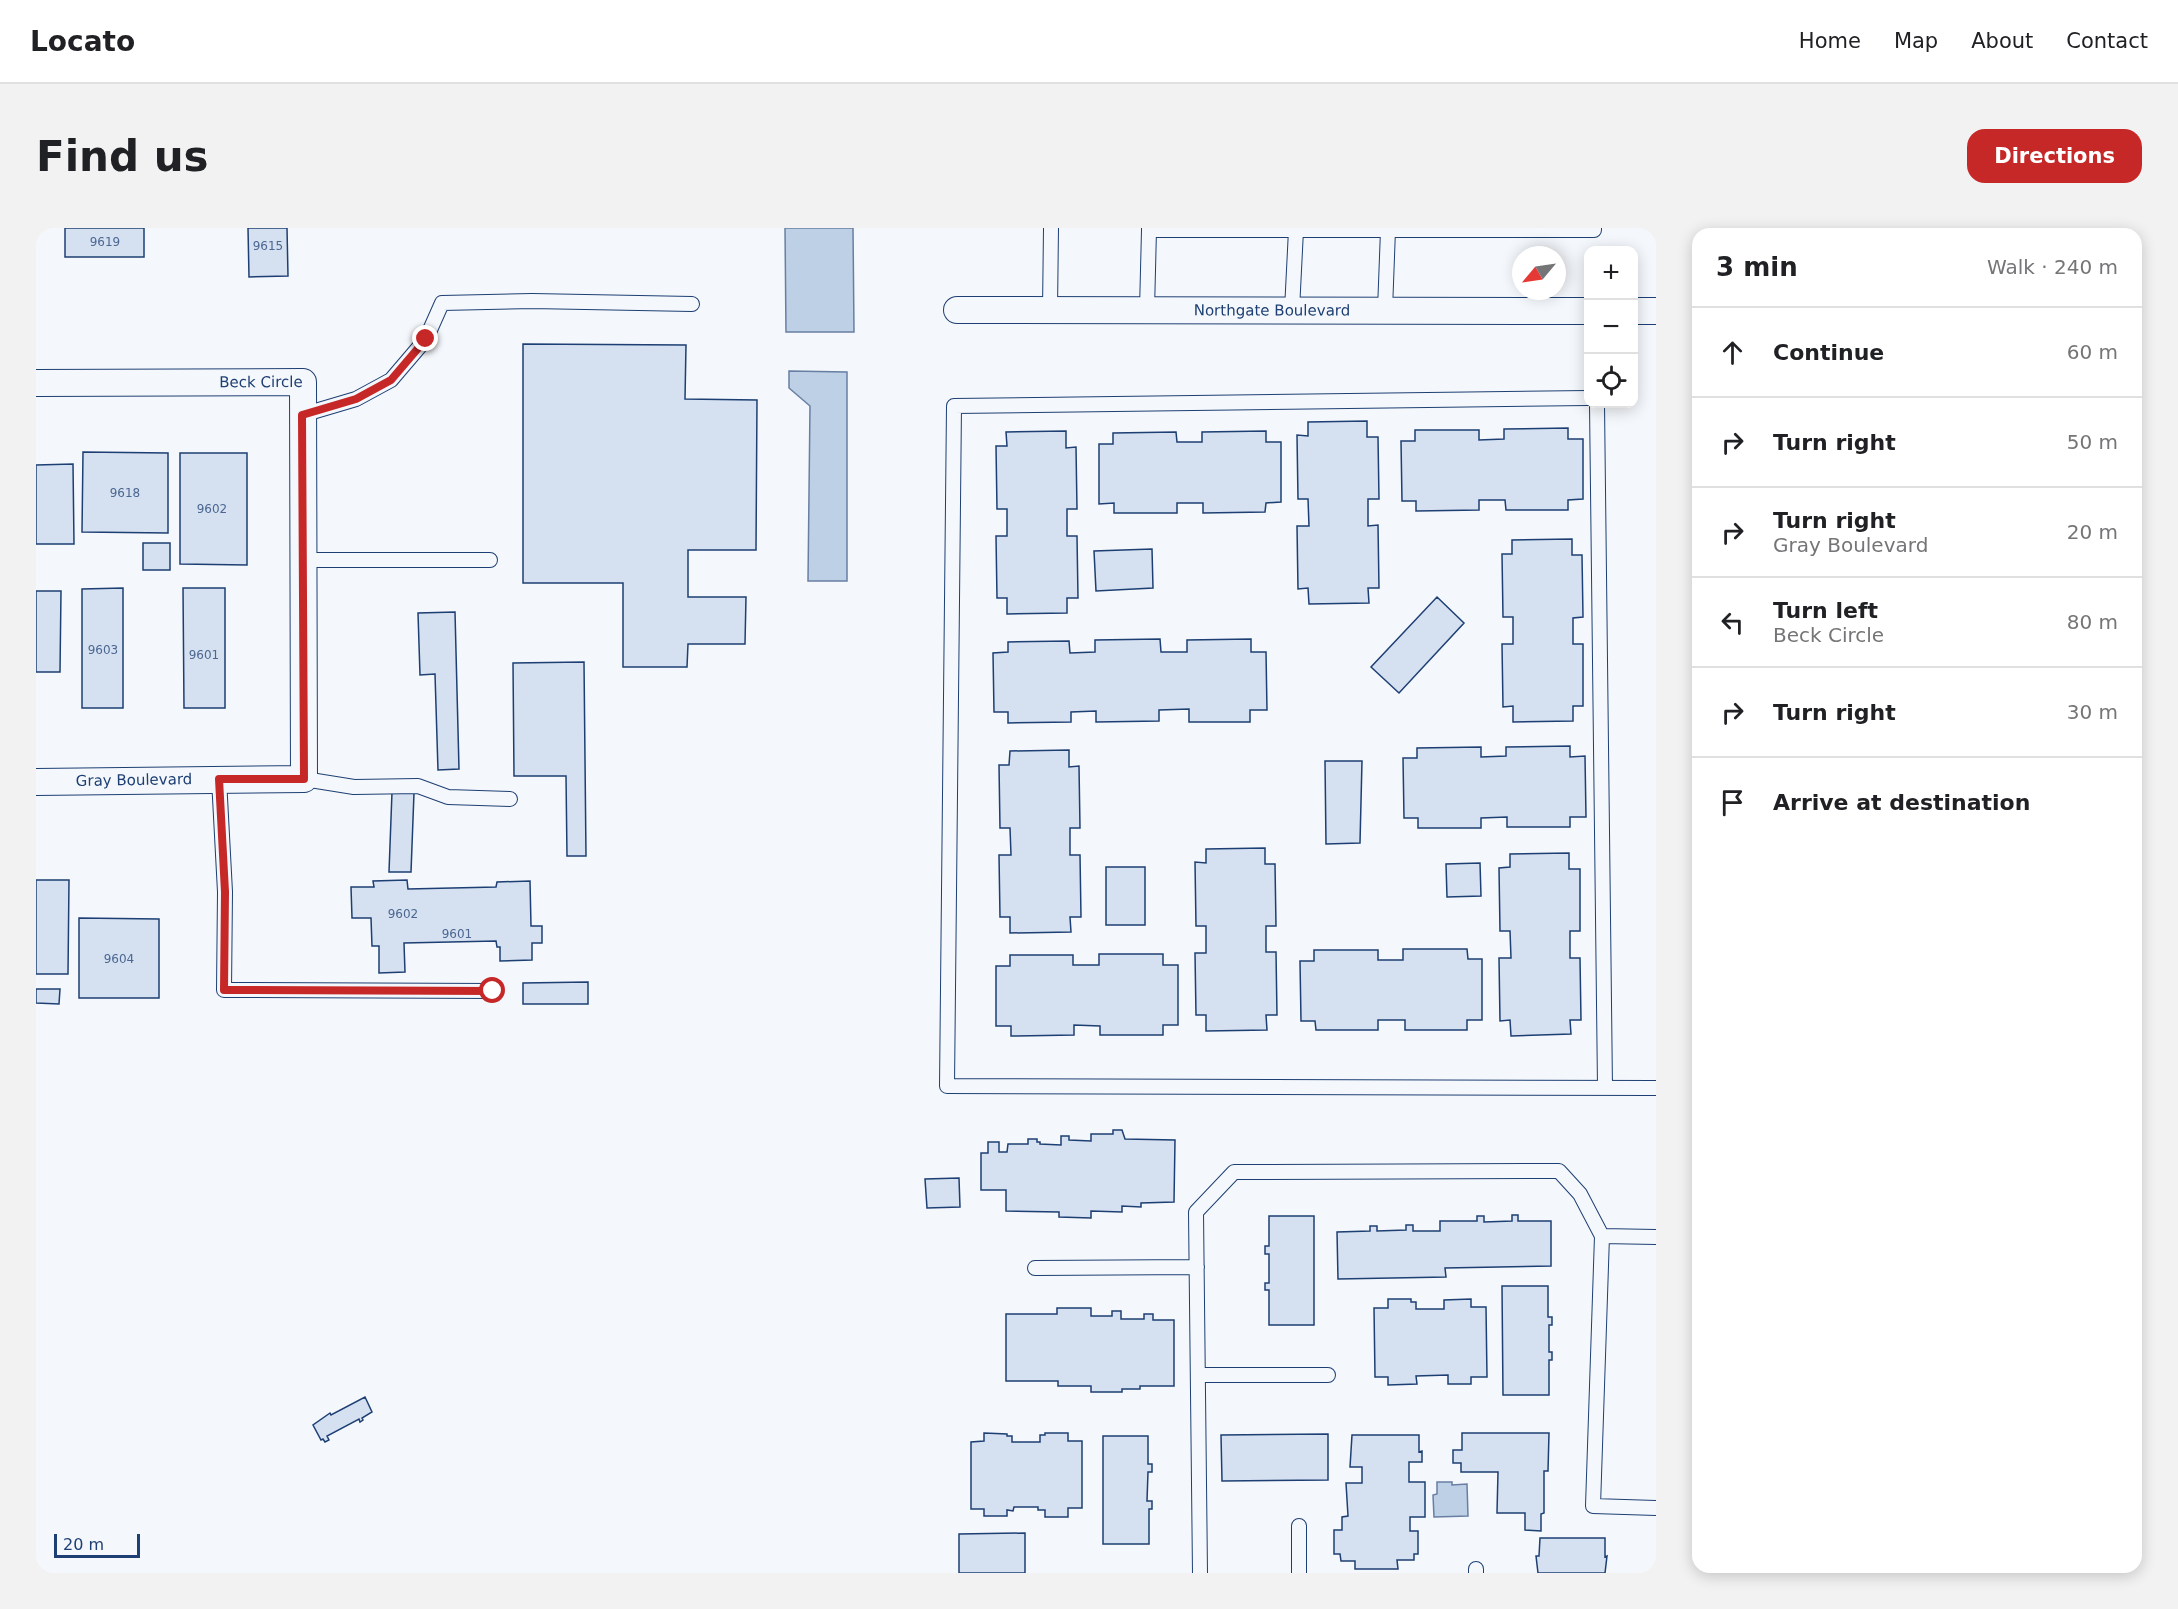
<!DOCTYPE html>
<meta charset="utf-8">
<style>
body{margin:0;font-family:"DejaVu Sans",sans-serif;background:#f2f2f2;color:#202124}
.controls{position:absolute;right:18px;top:18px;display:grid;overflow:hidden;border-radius:12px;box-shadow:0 3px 15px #0003}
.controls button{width:54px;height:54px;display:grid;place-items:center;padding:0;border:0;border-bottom:2px solid #e0e0e0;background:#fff;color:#202124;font:30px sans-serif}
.compass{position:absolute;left:1476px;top:18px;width:54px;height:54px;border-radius:50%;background:#fff;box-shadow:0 3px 15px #0003;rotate:241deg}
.scale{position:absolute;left:18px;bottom:15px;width:86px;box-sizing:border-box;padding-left:6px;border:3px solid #1d3f73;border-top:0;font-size:16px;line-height:21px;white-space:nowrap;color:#1d3f73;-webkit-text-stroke:4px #f4f7fb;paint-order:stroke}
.stop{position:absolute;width:18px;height:18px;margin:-14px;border:4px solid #c62828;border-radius:50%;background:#fff}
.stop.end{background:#c62828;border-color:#fff;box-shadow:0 2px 6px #0008}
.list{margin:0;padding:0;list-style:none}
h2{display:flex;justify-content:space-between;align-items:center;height:78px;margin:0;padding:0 24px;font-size:26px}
h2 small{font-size:20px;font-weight:400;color:#757577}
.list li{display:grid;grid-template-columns:39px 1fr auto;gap:18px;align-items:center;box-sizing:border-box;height:90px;padding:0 24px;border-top:2px solid #e0e0e0}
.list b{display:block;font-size:22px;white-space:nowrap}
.list p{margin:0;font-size:20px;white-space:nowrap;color:#757577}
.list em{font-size:20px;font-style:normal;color:#757577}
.icon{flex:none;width:33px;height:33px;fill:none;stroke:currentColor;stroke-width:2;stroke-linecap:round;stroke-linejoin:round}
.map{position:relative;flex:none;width:1620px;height:1345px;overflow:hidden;border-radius:18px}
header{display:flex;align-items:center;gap:36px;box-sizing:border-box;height:84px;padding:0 30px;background:#fff;border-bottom:2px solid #e0e0e0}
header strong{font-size:28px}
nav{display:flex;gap:33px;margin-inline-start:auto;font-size:21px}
.intro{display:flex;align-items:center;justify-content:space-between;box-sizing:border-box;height:144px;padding:0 36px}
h1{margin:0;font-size:42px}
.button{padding:15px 27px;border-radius:18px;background:#c62828;color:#fff;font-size:21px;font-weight:700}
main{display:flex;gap:36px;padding:0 36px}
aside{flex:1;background:#fff;border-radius:18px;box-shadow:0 3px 15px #0003}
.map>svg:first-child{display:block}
.water{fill:#bed0e5;stroke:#687fa3;stroke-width:1.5}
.building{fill:#d5e0f0;stroke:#1d3f73;stroke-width:1.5}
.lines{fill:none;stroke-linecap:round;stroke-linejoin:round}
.service-casing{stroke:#1d3f73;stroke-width:16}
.minor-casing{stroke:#1d3f73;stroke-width:28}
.service{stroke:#f4f7fb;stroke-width:14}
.minor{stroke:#f4f7fb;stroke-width:26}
.route{stroke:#c62828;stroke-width:8}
.labels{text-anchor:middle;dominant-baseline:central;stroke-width:4.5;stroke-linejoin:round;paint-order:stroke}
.number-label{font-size:12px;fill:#4b6792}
.street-label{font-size:15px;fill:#1d3f73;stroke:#f4f7fb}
</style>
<header>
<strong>Locato</strong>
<nav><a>Home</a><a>Map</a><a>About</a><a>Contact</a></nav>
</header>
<div class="intro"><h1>Find us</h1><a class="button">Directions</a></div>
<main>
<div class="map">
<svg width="1620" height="1345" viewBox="0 0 1620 1345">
<rect width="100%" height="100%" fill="#f4f7fb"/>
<path class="water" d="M749,0H817L818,104H750Z
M753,143L811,144V353H772L774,178L753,160Z
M1401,1254H1416V1257L1431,1256L1432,1288L1398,1289L1397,1267L1401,1266Z"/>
<path class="building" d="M29,0H108V29H29Z
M212,0H251L252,48L213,49Z
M487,116L650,117L649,171L721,172L720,322H652V369H710L709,416H652L651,439H587V355H487Z
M1331,193V209H1342L1343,271H1332V298L1342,297L1343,360H1332L1333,375L1273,376L1272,360L1262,361L1261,298H1273L1272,271H1262L1261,207L1272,208V194Z
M1532,200V211H1547V271L1532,272V282H1470L1469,272H1443V282L1380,283V273H1366L1365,213H1379V202H1443V212L1468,211V201Z
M1030,203V220L1040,219L1041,281H1031V308H1041L1042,370H1031V385L971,386V370H961L960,308H971V281H961L960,218H971L970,204Z
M1230,203V214H1245V274L1230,275L1229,284L1167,285V275H1141V285H1078V275L1063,276V216H1077V205L1140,204L1141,214H1166V204Z
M47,224L132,225V305L46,304Z
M144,225H211V337L144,336Z
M37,236L38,316H0V237Z
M1536,311V327H1546L1547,389L1537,390V416H1547V478H1537V493L1477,494V478L1467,479L1466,416H1477V389H1467L1466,326H1476V312Z
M107,315H134V342H107Z
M1116,321L1117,360L1060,363L1058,323Z
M87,360V480H46V361Z
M147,360H189V480H148Z
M0,363H25L24,444H0Z
M1401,369L1428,395L1363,465L1335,439Z
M419,384L423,541L402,542L399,446L384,447L382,385Z
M1124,411L1125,424H1151V412L1215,411V424H1230L1231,482H1214V494H1153V481L1123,482V493L1060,494V483L1035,484V494L972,495V484H958L957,425L972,424V414L1033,413L1034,425L1059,424V412Z
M548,434L550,628H531L530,548H478L477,435Z
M1534,518V529L1549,528L1550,589H1534V599H1471V589L1445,590V600H1382V590H1368L1367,530H1381V520L1445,519V529L1470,528V519Z
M1033,522V539L1043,538L1044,600H1034V627H1044L1045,689H1034L1035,704L974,705V689H964L963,627H975L974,600H964L963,537H973L974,523Z
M1289,533H1326L1324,615L1290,616Z
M356,564L378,565L375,644H353Z
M1229,620V636H1239L1240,698H1230V724H1240L1241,787H1230L1231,802L1170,803V787H1160L1159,725H1170V698H1160L1159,634L1170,635V621Z
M1533,625V641H1544V703H1534V730H1544L1545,792H1534L1535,806L1475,808L1474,792L1464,793L1463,730H1475L1474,703H1464L1463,640L1474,639V626Z
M1444,635L1445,668L1411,669L1410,636Z
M1070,639H1109V697H1070Z
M0,652H33L32,746H0Z
M371,652L372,661L460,659L461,654L494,653L495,698H506V715H496V732L464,733V719H461L460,713L368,715L369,744L343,745V718H336L335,690H316L315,659H338L337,653Z
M43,690L123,691V770H43Z
M1367,721H1431L1432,731H1446V792H1431V802H1369V792H1342V802H1280L1279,793H1265L1264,733H1278V722H1342V732H1367Z
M1063,726H1127V737H1142V797H1127V807H1064V798L1038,797V807L975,808V798H960V738H974V727H1037V737H1063Z
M552,754V776H487V755Z
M0,761H24L23,776L0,775Z
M1077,902H1086L1089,911L1139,912L1138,974L1105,975V979L1086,978V984L1055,983V990L1023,989V984L970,983V962H945V925H952V914H963V924H971L972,916H992V911H1001V914H1004V916L1025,917V908H1033V912L1055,913V906H1077Z
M923,950L924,979L891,980L889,951Z
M1476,987H1482V993H1515V1038L1409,1040L1410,1049L1302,1051L1301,1004L1334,1003V998H1341V1003L1370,1002V997H1377V1003H1404V993H1441V988H1448V994L1476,993Z
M1233,988H1278V1097H1233V1062H1229V1055H1233V1026H1229V1018H1233Z
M1466,1058H1512V1089H1516V1097H1513V1124H1516V1132H1513V1167H1467Z
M1352,1071H1375V1074H1380V1081H1408V1072L1435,1071V1079H1450L1451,1149H1435V1156H1412V1147L1380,1148L1381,1156L1352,1157V1149H1339L1338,1080H1352Z
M1021,1080H1055V1088H1076V1083H1085V1091H1108V1086H1117V1092H1138V1158H1104V1161H1086V1164H1055V1158H1022V1153H970V1086H1021Z
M329,1169L336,1184L326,1190L327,1192L324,1194L323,1191L291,1208L293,1212L289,1214L287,1211L285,1212L277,1197L294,1185L295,1187Z
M948,1205L971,1206V1208H976V1214H1004V1207H1009V1205H1032V1213H1046V1280H1032V1289H1009V1282H1002V1279H978L977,1283L971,1282V1288H948V1281H935V1214L948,1213Z
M1426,1205H1513L1512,1243H1508V1285L1505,1286V1303L1489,1302V1285H1461L1462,1244H1425V1235H1417V1222H1426Z
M1292,1206V1252L1186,1253L1185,1207Z
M1316,1207H1383V1224L1386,1223V1234H1373V1254H1389V1289H1374V1303H1382V1326H1378V1332H1361L1362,1341H1319V1333H1305L1304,1326H1298V1302H1306V1289L1312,1288L1310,1255H1326V1239H1314Z
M1067,1208H1112V1236H1116V1244H1112L1111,1273H1116V1281H1113V1316H1067Z
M989,1305V1345H923V1306Z
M1504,1310H1569V1329L1571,1328L1569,1345H1502L1500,1328H1503Z"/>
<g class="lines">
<g class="service-casing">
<path id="service" d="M1113,0V2H1558V0
M1014,82L1015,0
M1111,82L1113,2
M1256,82L1260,2
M1349,82L1352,2
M1552,170L918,178L911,858L1620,860
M1561,176L1569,860
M266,187L320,171L355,152L390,111L406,75L496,73L656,76
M268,332H454
M183,551L189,664L188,762L457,763
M268,551L318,559L382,558L412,569L474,571
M1566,1008L1557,1278L1620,1280
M999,1040L1161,1039
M1162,1147H1292
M1263,1298V1345
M1164,1345L1160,984L1198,944L1523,943L1544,966L1566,1008L1620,1009
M1440,1345V1341"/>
</g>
<g class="minor-casing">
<g id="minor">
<path id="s1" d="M921,82L1552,83"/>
<path d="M1598,83H1620"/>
<path id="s2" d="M0,155L267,154L268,551L0,554"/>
</g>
</g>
<use href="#service" class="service"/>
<use href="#minor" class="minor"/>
</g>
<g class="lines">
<path class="route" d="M390,111L355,152L320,171L266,187L268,551H183L189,664L188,762L457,763"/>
</g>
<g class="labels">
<g class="number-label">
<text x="69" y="14">9619</text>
<text x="232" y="18">9615</text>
<text x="89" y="265">9618</text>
<text x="176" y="281">9602</text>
<text x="67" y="422">9603</text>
<text x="168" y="427">9601</text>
<text x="367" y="686">9602</text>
<text x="421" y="706">9601</text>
<text x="83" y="731">9604</text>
</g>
<g class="street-label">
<text stroke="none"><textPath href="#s1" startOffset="315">Northgate Boulevard</textPath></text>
<text stroke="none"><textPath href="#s2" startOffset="225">Beck Circle</textPath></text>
<text transform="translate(98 552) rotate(-1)">Gray Boulevard</text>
</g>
</g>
</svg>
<div class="controls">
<button>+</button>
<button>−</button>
<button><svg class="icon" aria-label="locate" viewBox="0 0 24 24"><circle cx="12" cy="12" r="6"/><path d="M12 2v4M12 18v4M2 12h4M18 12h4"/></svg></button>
</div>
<svg class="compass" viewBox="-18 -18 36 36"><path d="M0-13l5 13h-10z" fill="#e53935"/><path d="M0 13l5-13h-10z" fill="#757577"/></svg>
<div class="scale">20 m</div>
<div class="stop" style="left:457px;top:763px"></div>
<div class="stop end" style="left:390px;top:111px"></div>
</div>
<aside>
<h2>3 min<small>Walk · 240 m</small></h2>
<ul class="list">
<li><svg class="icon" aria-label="ahead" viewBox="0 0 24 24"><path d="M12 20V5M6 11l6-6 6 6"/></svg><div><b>Continue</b></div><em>60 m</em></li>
<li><svg class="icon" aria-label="right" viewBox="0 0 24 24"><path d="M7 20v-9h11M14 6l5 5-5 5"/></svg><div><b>Turn right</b></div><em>50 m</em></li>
<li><svg class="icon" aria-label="right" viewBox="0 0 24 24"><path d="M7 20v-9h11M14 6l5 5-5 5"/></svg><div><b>Turn right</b><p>Gray Boulevard</p></div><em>20 m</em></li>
<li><svg class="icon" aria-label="left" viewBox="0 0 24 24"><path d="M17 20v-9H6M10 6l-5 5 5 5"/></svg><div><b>Turn left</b><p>Beck Circle</p></div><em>80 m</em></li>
<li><svg class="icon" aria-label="right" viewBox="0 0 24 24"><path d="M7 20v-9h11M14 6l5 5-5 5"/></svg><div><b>Turn right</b></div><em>30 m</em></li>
<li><svg class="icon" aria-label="arrive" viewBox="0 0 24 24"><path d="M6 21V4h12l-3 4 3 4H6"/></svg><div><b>Arrive at destination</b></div></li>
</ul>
</aside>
</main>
